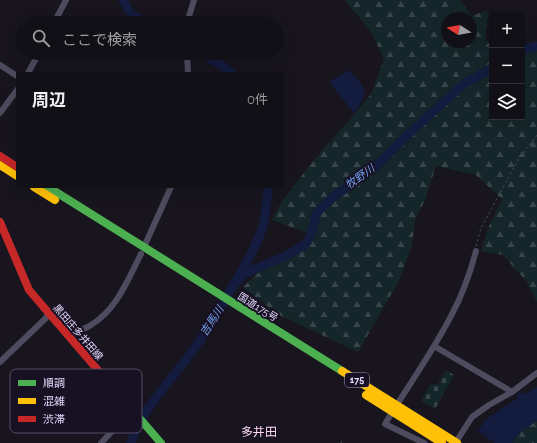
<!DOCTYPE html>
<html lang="ja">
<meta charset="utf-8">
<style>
body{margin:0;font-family:Raleway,"Noto Sans JP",sans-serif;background:#1b1920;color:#f1f3f6}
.controls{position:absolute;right:12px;top:12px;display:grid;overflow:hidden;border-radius:0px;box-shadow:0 4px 16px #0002}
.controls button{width:36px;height:36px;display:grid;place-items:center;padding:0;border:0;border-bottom:1px solid #313036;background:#121017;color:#f1f3f6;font:20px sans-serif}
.compass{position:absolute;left:441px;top:12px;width:36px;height:36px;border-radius:50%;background:#121017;box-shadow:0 4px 16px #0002;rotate:281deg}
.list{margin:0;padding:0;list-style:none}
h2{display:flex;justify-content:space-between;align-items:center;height:52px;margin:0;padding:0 16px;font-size:17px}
h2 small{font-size:13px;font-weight:400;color:#9c9da1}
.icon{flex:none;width:22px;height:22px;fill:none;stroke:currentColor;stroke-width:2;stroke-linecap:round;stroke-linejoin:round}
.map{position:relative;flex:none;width:537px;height:443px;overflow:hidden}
.search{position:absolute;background:#121017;box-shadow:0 4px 16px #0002;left:16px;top:16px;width:268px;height:44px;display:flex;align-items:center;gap:10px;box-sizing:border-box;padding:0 14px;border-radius:22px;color:#9c9da1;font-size:15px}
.panel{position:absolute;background:#121017;box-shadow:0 4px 16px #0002;left:16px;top:72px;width:268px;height:116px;border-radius:0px}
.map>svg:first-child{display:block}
.forest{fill:url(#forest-firs);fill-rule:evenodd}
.cemetery{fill:url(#cemetery-stones)}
.water{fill:#131b3e}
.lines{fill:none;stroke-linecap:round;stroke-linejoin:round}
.river{stroke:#131b3e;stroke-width:9}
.path{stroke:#4b515f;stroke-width:1;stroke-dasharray:2 3;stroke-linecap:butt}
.street{stroke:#4f4b5e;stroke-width:6}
.fast{stroke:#4caf50;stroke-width:8}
.slow{stroke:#ffc107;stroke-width:8}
.jam{stroke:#c62828;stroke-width:8}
.labels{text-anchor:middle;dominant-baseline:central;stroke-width:4;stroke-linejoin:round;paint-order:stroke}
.shield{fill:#171123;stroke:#a59cba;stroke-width:1}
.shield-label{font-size:9px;font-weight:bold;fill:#e2d8fa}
.street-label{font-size:10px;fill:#e2d8fa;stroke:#171123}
.water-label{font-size:11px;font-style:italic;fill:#73a0ed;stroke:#171123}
.quarter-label{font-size:12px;fill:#fadae9;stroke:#171123}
.key{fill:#171123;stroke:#544d64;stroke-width:1}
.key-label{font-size:11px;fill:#e2d8fa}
</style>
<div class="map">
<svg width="537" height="443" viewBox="0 0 537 443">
<defs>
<pattern id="forest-firs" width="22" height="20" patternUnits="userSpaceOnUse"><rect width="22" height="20" fill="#15262a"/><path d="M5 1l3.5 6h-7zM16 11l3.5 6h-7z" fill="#37454a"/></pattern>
<pattern id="cemetery-stones" width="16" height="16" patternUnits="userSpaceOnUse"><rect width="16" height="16" fill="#15262a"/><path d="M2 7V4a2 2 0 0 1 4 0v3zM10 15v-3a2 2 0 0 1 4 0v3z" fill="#37454a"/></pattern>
</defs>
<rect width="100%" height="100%" fill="#18151f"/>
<path class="forest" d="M345,0H460L472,16L484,11H487L489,14L487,21L485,40L492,46V117H522V46L537,41V302L527,282L503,255L481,251L489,226L502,199L476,175L436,166L425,200L415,220L412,245L399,281L358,352L277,314L243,287L270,262L295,251L313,235L272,220L282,201L299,179L323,149L347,123L371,94L384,59L371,32ZM447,18H471V42H447Z
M537,421V443H512C517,432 527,427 537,421Z"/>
<path class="cemetery" d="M446,370L454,375L435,409L421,401L430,385L438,384Z"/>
<path class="water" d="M349,70C365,88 371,91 354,113L329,82Z
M537,387V421C527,427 517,432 512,443H495L478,431L484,421L517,398L518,392L525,394Z"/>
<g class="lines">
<path class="river" d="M123,0L132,15L147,23
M522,50L537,46
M201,53L220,64L232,73
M234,285L244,274L285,256L306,244L312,232L317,212L333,197L373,169L414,129L464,84L492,68
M131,443C141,412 165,387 184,362C203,339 218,312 233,286C244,267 255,250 262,229C266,215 267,201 268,187"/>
<path class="path" d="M476,246L481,228L518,160L537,135
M341,443L342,440"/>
<path class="street" d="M54,23L66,0
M187,23L194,0
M187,53L188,73
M0,65L17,76
M28,73L39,53
M0,113L17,90
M144,247L171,187
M67,335C75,332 84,330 91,325C117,309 127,281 141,254
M434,346L512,392
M0,362L46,318L48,313
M456,442L472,417L489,405L512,392L537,373
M101,443L120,423
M424,443L385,424C407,387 433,352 452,314C463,294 470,273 476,251"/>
<path class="fast" d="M48,187L342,371
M115,390L161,443"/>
<path class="slow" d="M0,165L17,176
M34,187L55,200
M342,371L457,443
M366,395L442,443"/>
<path class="jam" d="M0,156L17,167
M0,222L29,290L115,390"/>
</g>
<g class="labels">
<rect class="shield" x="345" y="373" width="24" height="14" rx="3"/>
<g class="shield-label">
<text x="357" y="380">175</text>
</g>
<g class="street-label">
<text transform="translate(258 307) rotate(32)">国道175号</text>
<text transform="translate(78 332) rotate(49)">黒田庄多井田線</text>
</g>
<g class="water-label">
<text transform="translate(360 177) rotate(-36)">牧野川</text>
<text transform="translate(212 321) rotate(-57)">吉馬川</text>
</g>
<g class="quarter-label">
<text x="259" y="432">多井田</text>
</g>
</g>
<rect x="10" y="369" width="132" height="64" rx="6" class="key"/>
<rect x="18" y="380" width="18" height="6" fill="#4caf50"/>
<rect x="18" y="398" width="18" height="6" fill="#ffc107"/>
<rect x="18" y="416" width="18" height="6" fill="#c62828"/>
<g class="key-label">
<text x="43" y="387">順調</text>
<text x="43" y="405">混雑</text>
<text x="43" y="423">渋滞</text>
</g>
</svg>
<div class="controls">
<button>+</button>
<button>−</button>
<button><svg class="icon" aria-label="layers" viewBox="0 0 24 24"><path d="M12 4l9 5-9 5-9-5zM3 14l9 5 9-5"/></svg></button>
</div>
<svg class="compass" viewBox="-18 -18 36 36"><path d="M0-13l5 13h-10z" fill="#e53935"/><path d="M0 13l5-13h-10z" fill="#9c9da1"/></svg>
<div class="search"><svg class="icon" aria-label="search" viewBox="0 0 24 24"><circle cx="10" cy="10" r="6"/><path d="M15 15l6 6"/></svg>ここで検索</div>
<section class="panel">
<h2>周辺<small>0件</small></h2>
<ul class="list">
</ul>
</section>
</div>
